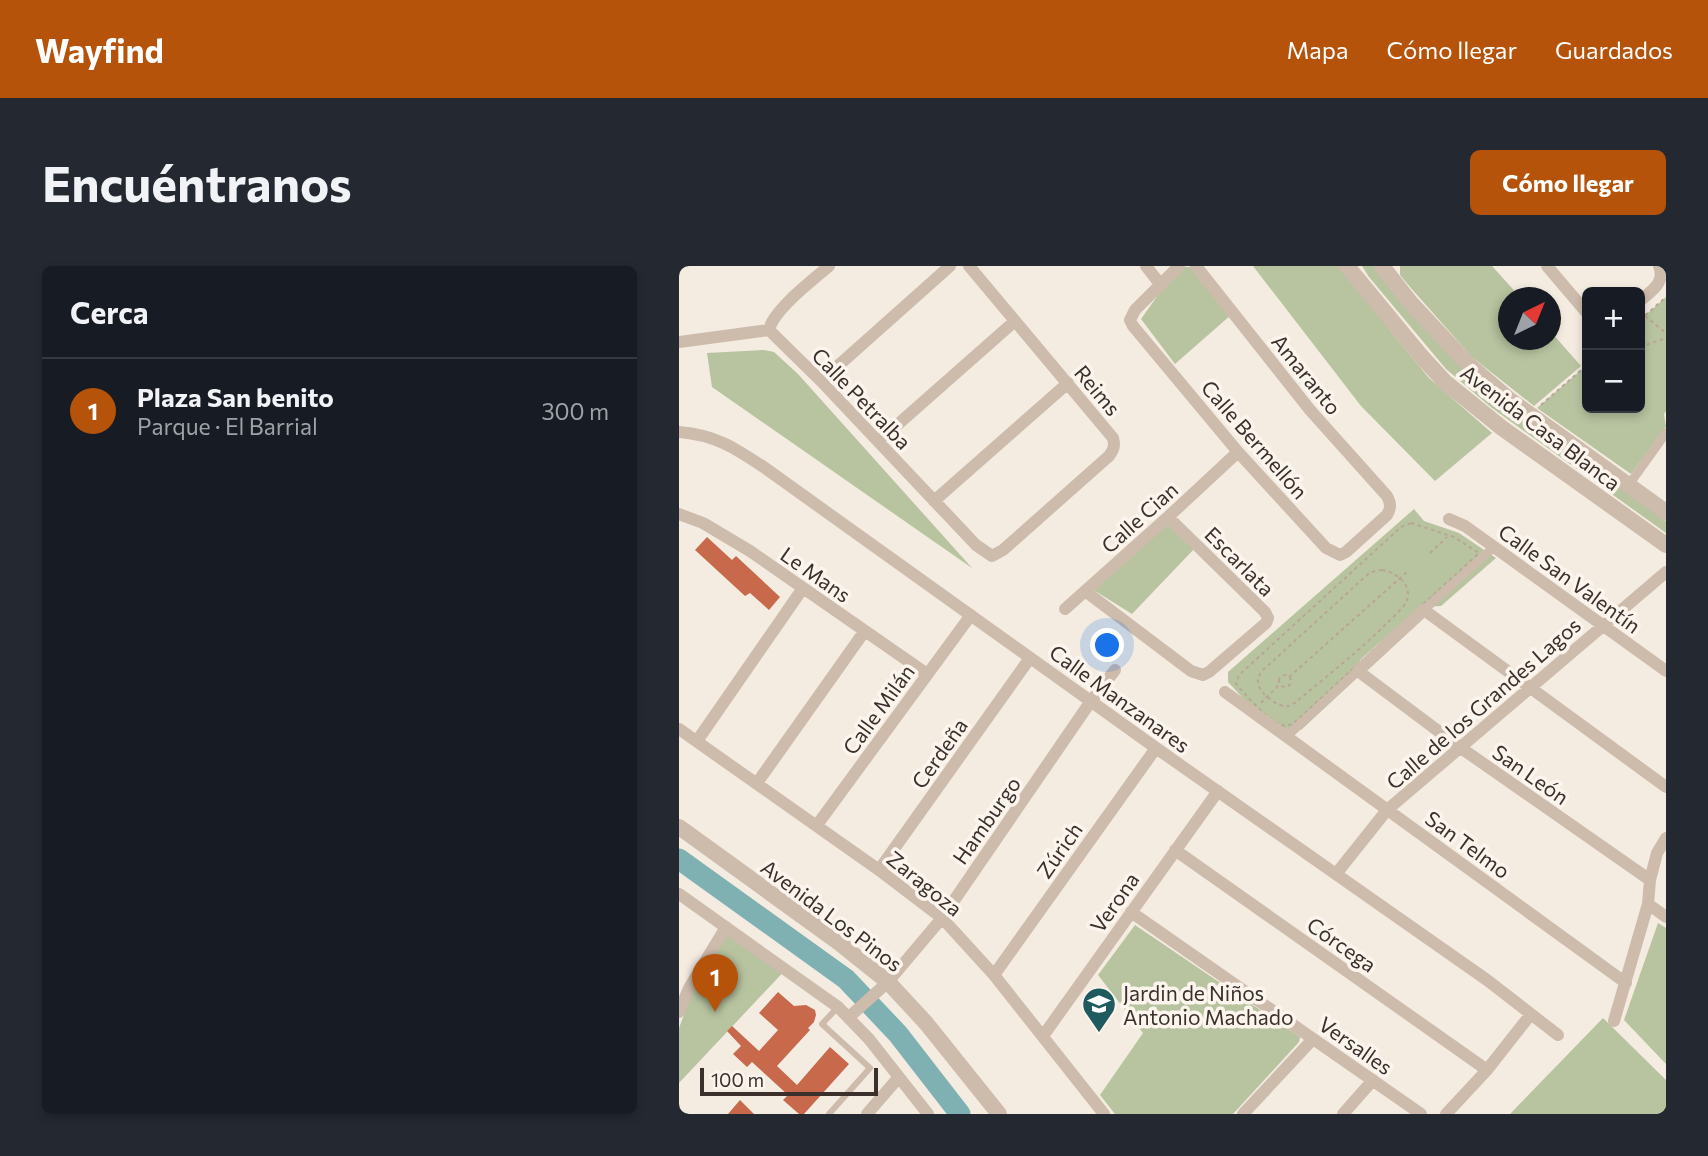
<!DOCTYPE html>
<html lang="es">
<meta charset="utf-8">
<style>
body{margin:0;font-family:Commissioner,sans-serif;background:#242831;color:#f1f3f6}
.controls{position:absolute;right:21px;top:21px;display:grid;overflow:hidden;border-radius:10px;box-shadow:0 4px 10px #0003}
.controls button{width:63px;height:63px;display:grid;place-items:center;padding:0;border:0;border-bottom:2px solid #363941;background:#171b24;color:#f1f3f6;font:35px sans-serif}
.compass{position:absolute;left:819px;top:21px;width:63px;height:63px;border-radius:50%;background:#171b24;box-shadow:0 4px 10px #0003;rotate:43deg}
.scale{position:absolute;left:21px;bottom:18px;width:178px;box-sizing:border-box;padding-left:7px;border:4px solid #3b302b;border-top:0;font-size:19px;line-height:24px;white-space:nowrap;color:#3b302b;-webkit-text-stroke:5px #fbf5ee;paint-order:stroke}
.you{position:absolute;left:429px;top:380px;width:24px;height:24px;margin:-18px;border:5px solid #fff;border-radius:50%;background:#1a73e8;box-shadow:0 0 0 10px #1a73e833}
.badge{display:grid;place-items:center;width:46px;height:46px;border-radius:50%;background:#b45309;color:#fff;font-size:23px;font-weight:700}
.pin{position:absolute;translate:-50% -58px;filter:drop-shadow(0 2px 4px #0008)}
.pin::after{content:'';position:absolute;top:37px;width:24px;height:21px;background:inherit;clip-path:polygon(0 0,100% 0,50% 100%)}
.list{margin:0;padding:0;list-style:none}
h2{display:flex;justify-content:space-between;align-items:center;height:91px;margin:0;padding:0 28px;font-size:30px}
h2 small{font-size:23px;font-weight:400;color:#9ea1a6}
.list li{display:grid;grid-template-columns:46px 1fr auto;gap:21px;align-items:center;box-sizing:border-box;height:105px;padding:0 28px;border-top:2px solid #363941}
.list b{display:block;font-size:26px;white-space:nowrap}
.list p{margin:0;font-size:23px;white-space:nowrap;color:#9ea1a6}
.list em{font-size:23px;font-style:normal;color:#9ea1a6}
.map{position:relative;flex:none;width:987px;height:848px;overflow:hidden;border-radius:10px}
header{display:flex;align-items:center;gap:42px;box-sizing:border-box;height:98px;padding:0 35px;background:#b45309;color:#fff}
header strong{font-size:33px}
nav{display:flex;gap:38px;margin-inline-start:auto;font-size:24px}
.intro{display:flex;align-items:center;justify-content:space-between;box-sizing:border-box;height:168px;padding:0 42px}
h1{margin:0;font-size:49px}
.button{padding:18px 32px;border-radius:10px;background:#b45309;color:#fff;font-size:24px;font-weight:700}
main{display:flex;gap:42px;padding:0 42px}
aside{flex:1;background:#171b24;border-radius:10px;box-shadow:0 4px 10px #0003}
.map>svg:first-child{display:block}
.green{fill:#b8c4a0}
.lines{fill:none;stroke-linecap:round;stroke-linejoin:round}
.river{stroke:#7fb0b2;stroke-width:21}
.building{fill:#c8694b}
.path{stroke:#b9a596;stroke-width:2;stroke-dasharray:3.5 3.5;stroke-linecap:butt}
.service{stroke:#cdbbac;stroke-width:6}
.pedestrian{stroke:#cdbbac;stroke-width:9}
.minor{stroke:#cdbbac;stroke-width:12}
.tertiary{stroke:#cdbbac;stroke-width:16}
.labels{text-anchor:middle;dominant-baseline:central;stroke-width:7;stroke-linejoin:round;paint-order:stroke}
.street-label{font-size:21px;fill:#3b302b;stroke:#fbf5ee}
.poi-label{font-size:21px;fill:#3b302b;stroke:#fbf5ee;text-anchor:start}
</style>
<header>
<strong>Wayfind</strong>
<nav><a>Mapa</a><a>Cómo llegar</a><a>Guardados</a></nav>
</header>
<div class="intro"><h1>Encuéntranos</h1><a class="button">Cómo llegar</a></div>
<main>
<aside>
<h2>Cerca<small></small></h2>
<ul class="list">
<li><span class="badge">1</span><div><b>Plaza San benito</b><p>Parque · El Barrial</p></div><em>300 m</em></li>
</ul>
</aside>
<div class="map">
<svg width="987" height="848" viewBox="0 0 987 848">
<rect width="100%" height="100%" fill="#f4ebe1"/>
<path class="green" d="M574,0H663L713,67L750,112L813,167L756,215L682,140Z
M683,0H696L843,150L987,255V267L813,142L767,103L690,11Z
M721,0H813L841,31L830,32V74H872V66L902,100L855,140L793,91L731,21L721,9Z
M504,1H516L553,48L496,98L462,53L484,22Z
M987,31V145L985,148L987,161L952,208L858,142L908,99V142H961V54Z
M85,84L95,86L119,108L293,302L33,121L28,87Z
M735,243L745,255L780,267L817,292L762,340L741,341L681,394L679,411L622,464L602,463L574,443L549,416V406Z
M490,256L516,282L453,348L413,323Z
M979,657L987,662V798L945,754Z
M456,659L621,771L620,776L554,848H436L421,829L464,767L419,709Z
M52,662L110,700L0,817V762L12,730Z
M924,752L987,814V848H831Z"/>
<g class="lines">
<path class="river" d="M0,593L167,713L219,768L281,848"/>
</g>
<path class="building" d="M28,271L53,294L57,290L101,331L90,344L71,327L66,330L16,284Z
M99,726L115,740L127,739L136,744L137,749L135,756L129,762L131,764L98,800L118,819L151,781L170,798L125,848H120L104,834L109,829L73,796L68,801L54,788L62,780L48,765L53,760L80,785L99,764L80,747Z
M61,834L75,848H49Z"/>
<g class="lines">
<path class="path" d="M966,50L987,67
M961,54L987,31
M961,81L987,72
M862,139L908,99
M732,257L775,271L800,287L614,458C609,459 608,461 603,459C589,455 567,429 557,418L560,409L722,261Z
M751,287L768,271
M703,304C719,306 736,321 726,338C721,345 713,352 707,358C679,386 647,411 617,436C612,439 611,441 605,440C596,439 579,426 579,416C578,413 581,408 583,405L689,308L696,305Z
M600 415a6 6 0 1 1 12 0a6 6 0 1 1-12 0Z
M610,411L729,305
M582,437L600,419"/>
<path class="service" d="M150,848L191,802L143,758L159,741"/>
<path class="pedestrian" d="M949,220L987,167
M745,344L815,281
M607,471L679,405"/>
<path class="minor" d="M467,0L481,18
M500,0L456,44L451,54L454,60L559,186L647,282L661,289L667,286L708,249C712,242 712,238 708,230L631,144L517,0
M868,0L908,47
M961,35C972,25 987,17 980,0
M90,64L142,115L297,279L313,290L324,284L430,190C435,183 436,180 434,172L290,0
M90,64C94,44 134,14 150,0
M0,76L90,64
M142,115L271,0
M0,166C37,169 56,182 86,202L477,482L808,714L879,769
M200,175L336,55
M255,235L389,117
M0,248L24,257L71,285L248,408
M770,253L786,260L987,405
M406,325L512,405L524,409L530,406L587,357L589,352L586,346L489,251
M386,343L489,251L559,186
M546,426L947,717
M0,463L200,604L263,652L315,709L425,848
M18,475L124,322
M78,517L185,366
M138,559L292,349
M496,584L808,804
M200,604L351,392
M657,608L708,544L987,306
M971,614L782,482L679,405L745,344L987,521
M0,628L159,741L190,773L249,848
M969,638L987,651
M452,646L742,848
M315,709L477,482
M0,746L10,722L47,661
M170,751L209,716L263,652L412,435L436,404
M935,755L969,638L971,614L978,587L987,572
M364,770L539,525
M188,848L220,811
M564,848L634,773
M664,848L694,814
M767,848L808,804L852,748"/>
<path class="tertiary" d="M668,0L743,91L766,116L823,162L987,279
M703,0L731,36L789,98L831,134L987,246
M0,561L159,676L209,716L247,757L320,848"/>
</g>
<defs>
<g id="school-pin" transform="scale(1.75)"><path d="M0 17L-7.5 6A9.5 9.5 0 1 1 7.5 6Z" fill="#1f5a5e" stroke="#fbf5ee"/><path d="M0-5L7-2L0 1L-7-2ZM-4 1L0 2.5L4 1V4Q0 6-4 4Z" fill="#fff"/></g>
</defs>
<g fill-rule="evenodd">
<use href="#school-pin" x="420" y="738"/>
</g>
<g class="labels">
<g class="street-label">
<text transform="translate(628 108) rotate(51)">Amaranto</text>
<text transform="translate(419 124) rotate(50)">Reims</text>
<text transform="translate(183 132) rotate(46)">Calle Petralba</text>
<text transform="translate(862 161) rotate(37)">Avenida Casa Blanca</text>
<text transform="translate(576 173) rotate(49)">Calle Bermellón</text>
<text transform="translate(460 251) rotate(-42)">Calle Cian</text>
<text transform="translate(561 295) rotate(45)">Escarlata</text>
<text transform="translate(137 308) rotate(35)">Le Mans</text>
<text transform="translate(891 312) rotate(36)">Calle San Valentín</text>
<text transform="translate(441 432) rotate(36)">Calle Manzanares</text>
<text transform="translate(804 437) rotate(-41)">Calle de los Grandes Lagos</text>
<text transform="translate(199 443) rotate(-54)">Calle Milán</text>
<text transform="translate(260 487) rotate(-55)">Cerdeña</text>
<text transform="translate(852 508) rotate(35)">San León</text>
<text transform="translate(307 554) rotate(-55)">Hamburgo</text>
<text transform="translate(789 578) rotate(36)">San Telmo</text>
<text transform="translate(380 584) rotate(-55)">Zúrich</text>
<text transform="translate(246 617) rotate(39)">Zaragoza</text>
<text transform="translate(435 636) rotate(-55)">Verona</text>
<text transform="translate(153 649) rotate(37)">Avenida Los Pinos</text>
<text transform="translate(663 678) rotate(35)">Córcega</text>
<text transform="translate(677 779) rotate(35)">Versalles</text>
</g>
<g class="poi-label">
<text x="444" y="726">Jardin de Niños<tspan x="444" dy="24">Antonio Machado</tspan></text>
</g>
</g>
</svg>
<div class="controls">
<button>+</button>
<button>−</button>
</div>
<svg class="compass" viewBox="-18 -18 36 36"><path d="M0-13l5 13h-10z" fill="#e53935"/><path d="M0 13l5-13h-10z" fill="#9ea1a6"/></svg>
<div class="scale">100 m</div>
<div class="you"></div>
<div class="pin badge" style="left:36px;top:746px">1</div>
</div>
</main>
